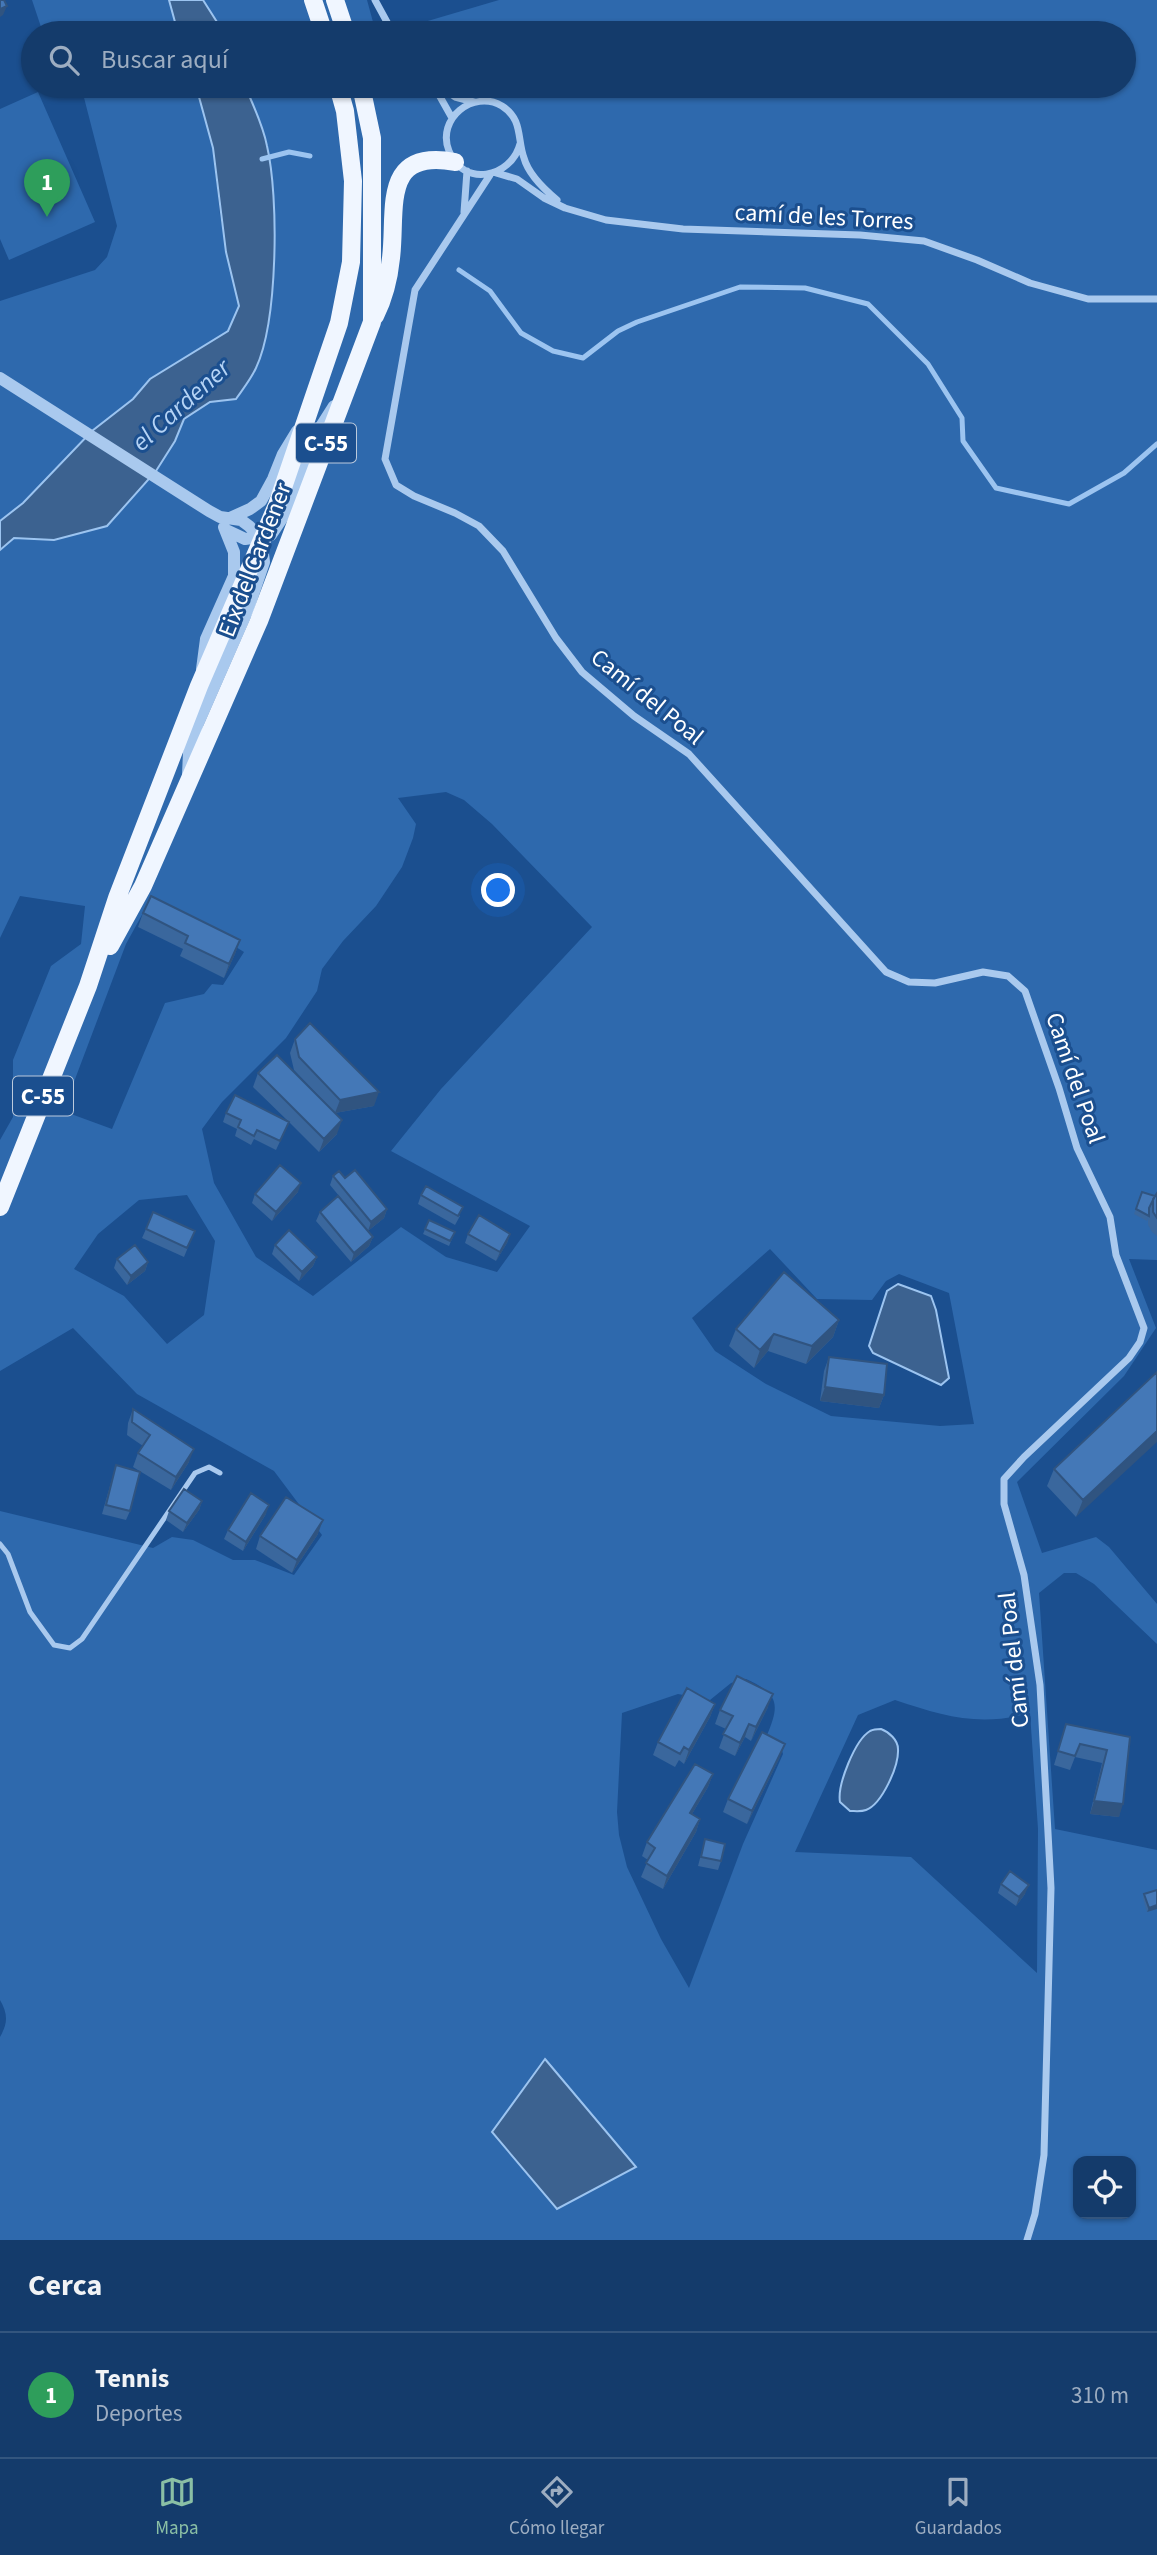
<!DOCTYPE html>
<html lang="es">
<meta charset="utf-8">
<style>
body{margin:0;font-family:"Source Sans 3",sans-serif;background:#214673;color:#f1f3f6}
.controls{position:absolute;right:21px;bottom:21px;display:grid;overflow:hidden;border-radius:14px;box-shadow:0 2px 5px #0004}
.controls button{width:63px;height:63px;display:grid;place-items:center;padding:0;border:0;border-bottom:2px solid #33557e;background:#143b6b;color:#f1f3f6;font:35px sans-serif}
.you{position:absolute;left:499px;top:891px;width:24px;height:24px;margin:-18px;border:5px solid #fff;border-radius:50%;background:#1a73e8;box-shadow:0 0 0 10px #1a73e833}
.badge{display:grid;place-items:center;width:46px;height:46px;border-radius:50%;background:#8abfa5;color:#fff;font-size:23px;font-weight:700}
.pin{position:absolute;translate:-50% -58px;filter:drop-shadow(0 2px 4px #0008)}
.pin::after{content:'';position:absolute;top:37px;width:24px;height:21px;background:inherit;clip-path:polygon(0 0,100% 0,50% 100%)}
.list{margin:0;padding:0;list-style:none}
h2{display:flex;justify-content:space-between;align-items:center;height:91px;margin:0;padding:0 28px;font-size:30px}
h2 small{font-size:23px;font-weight:400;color:#9dadc1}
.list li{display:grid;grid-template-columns:46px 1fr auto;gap:21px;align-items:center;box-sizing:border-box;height:126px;padding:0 28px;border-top:2px solid #33557e}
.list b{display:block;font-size:26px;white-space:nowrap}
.list p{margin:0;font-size:23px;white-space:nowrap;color:#9dadc1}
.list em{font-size:23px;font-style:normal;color:#9dadc1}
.icon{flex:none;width:38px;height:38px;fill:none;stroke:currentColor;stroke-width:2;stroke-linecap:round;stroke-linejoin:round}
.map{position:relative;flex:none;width:1157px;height:2240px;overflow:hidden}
.search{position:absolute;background:#143b6b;box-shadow:0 2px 5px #0004;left:21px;right:21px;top:21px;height:77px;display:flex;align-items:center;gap:18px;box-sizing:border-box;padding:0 24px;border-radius:38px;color:#9dadc1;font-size:26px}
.sheet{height:217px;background:#143b6b}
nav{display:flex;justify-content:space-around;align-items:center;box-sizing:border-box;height:98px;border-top:2px solid #33557e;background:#143b6b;font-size:19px;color:#9dadc1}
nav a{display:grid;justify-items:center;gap:4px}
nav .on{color:#8abfa5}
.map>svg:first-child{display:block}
.green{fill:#2e69ad;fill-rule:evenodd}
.water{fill:#3c6290;stroke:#9cc4f0;stroke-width:2}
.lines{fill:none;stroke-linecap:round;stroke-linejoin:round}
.stream{stroke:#9cc4f0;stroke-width:5}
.service{stroke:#a9c9ee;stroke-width:5}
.minor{stroke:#a9c9ee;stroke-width:7}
.tertiary{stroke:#a9c9ee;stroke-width:12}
.primary{stroke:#f0f6ff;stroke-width:18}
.wall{fill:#3a679d}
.shaded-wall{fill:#305480}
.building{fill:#4478b7;stroke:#305480;stroke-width:2}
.labels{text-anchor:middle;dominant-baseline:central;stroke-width:6;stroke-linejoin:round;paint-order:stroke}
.shield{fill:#1b4f8f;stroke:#bbcadd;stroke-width:2}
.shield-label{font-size:23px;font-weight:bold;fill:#fff}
.street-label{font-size:24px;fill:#fff;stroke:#1b4f8f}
.water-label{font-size:26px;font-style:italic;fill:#b5d3f5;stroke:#1b4f8f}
</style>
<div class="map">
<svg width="1157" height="2240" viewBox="0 0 1157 2240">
<rect width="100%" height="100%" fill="#1b4f8f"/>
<path class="green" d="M32,0H169L178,33H43Z
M203,0H367L376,33H224Z
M499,0H1157V1260L1129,1259L1156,1328L1124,1376L1017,1482L1042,1553L1096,1537L1109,1547L1157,1604V1644L1094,1584L1076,1573H1064L1039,1593L1055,1829L1157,1850V2240H0V2037C8,2023 8,2014 0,2000V1511L153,1548L172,1537L193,1540L233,1560H255L294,1575L322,1535L274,1471L137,1394L73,1328L0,1371V1140L13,1117V1060L51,966L81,944L85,906L20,896L0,938V550L14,538L54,540L107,526L156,471L175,441L184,419L210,402L236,399L257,368L268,329L273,281L274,230L267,146L245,86H1124V33H387ZM446,792L464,800L492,824L592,927L441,1089L391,1151L530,1226L497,1272L446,1257L401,1227L313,1296L256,1257L214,1183L202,1129L222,1102L286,1038L317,991L322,969L343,941L376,906L402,867L413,838L416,824L398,798ZM149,902L218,936L244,952L223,985L212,984L204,994L165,1003L112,1129L63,1111L126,944ZM187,1195L215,1241L204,1315L167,1344L124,1296L74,1269L98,1234L139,1200ZM770,1249L817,1299L872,1300L886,1281L899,1274L949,1293L974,1424L940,1426L831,1416L766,1384L715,1351L692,1318ZM746,1679C779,1694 780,1704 767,1735L780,1744L783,1754L743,1844L689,1988L661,1939L627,1867L619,1835L617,1812L622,1713L678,1694L710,1700L731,1683ZM895,1700C943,1716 979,1727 1030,1713L1038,1829L1037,1973L911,1857L795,1852L858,1715ZM1078,2161H1131V2214H1078Z
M81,86H196L213,148L220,215L239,306L228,331L150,379L133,399L92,431L23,503L0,521V301L95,270L107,257L117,226Z
M38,92L95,222L9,260L0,239V109Z"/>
<path class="water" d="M169,0H203L224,33H178Z
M196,86H245C253,105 263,125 267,146C279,197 278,321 256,368C251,379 243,389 236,399L210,402L184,419L175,441L156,471L107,526L54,540L14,538L0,550V521L23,503L92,431L133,399L150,379L228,331L239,306L226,252L213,148Z
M898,1284L931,1296L936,1310L949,1378L941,1385L873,1353L869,1346L887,1291Z
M881,1729C889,1732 898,1740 898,1749C899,1766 882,1804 866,1810C861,1812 855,1811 850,1811L840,1802C837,1785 855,1740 870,1731C874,1729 877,1729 881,1729Z
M545,2059L636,2167L557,2209L492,2132Z"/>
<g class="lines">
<path class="stream" d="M262,159L289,152L310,156
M459,270L490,291L521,333L553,351L583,358L618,331L637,322L740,287L805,288L868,304L928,364L962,418L963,441L996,488L1069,504L1124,473L1157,444"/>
<path class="service" d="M0,1544L8,1554L30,1612L54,1645L70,1648L82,1639L195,1473L209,1467L220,1473"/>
<path class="minor" d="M375,0L393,33
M434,86L452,118
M440,86L455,97L474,102
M520,144C511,178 463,188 449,151C436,119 473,89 502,106C523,119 517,139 524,158C528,173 545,190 557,200
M496,173L517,179L544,198L565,208L606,220L683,229L860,235L924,241L977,260L1030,283L1088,299H1157
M490,175L415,290L385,459L396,485L414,496L455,513L479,526L503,551L556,638L582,672L634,716L689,754L886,972L909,982L935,983L983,972L1008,976L1025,991L1059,1088L1077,1148L1110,1217L1116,1255L1144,1328L1140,1342L1129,1358L1024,1457L1004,1479V1504L1024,1575L1040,1685L1051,1888L1044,2155L1035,2214L1027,2240
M464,212L467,171"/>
<path class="tertiary" d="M0,378L209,511L220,517L241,520L249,526L261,538L264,562L248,609L198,723L189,752L188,775
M230,518L250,509L261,501L273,479L283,454L297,431
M226,530L245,539L271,535L289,508L320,428L334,406
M202,669L206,639L234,576V552L224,527"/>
<path class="primary" d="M313,0L324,33
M335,0L346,33
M375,316C384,298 389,278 391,258C397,210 380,148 455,162
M110,946L143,886L259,621L372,322V138L361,86
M0,1207L88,986L117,898L199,686L277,505L339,323L351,262L353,181L345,111L338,86"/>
</g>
<path class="wall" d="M143,913L240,940L235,954L224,978L180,956L183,949L138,927Z
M295,1039L374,1106L335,1113L294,1070L290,1053Z
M258,1073L337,1134L319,1152L289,1122L276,1150L254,1139L251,1145L235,1136L237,1129L223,1122L226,1113L289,1122L253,1087Z
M333,1176L345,1178L387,1209L384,1218L368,1231L330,1185Z
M298,1192L272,1221L252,1203L255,1194Z
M1157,1193V1236L1152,1232L1148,1225V1218L1147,1221L1134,1214L1140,1196H1155Z
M421,1195L460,1216L455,1225L418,1204Z
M320,1212L373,1237L369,1246L351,1262L316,1221Z
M429,1220L455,1232L449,1246L423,1234Z
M146,1229L191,1240L184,1257L142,1238Z
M468,1234H510L507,1243L496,1261L465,1243Z
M275,1245L317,1257L313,1266L299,1281L272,1254Z
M117,1259L148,1262L145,1271L127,1285L114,1268Z
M839,1320L833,1337L806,1364L768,1351L754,1368L729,1346L736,1329Z
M829,1357L884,1395L879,1408L820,1401L824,1371Z
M1157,1372L1076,1517L1047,1486L1054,1469Z
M133,1409L189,1462L171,1490L133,1467L138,1453L143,1446L127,1435L128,1423Z
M116,1465L130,1511L126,1520L102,1514Z
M202,1501L199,1510L183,1532L166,1520L169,1511Z
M266,1514L243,1551L224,1539L228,1530Z
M318,1534L292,1573L256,1549L260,1536Z
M715,1704L710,1717L684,1764L679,1760L675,1767L653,1755L658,1742Z
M768,1707L751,1741L745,1737L735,1756L719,1748L726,1729L715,1724L720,1710Z
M1066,1724L1130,1737L1119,1817L1090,1814L1102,1763L1075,1757L1070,1770L1054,1765Z
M780,1757L747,1824L723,1812L728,1799Z
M713,1774L708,1787L692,1814L700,1819L696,1832L663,1889L641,1877L648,1860L642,1856L647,1842Z
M705,1839L721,1861L718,1870L698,1866Z
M1001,1884L1025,1894L1016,1906L998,1893Z
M1157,1890L1147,1912L1143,1898L1144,1894Z"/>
<path class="shaded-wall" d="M7,6L3,15L0,17V9Z
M240,940L235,954L224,978L229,964Z
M379,1092L374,1106L335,1113L340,1100Z
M342,1120L337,1134L319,1152L324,1139Z
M301,1183L298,1192L272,1221L276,1212Z
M387,1209L384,1218L368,1231L371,1222Z
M510,1234L507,1243L496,1261L500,1252Z
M373,1237L369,1246L351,1262L354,1253Z
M317,1257L313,1266L299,1281L302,1272Z
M148,1262L145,1271L127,1285L131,1276Z
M839,1320L833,1337L806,1364L812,1346Z
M774,1334L768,1351L754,1368L760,1350Z
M825,1387L884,1395L879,1408L820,1401Z
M1157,1431V1442L1076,1517L1083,1500Z
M194,1449L189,1462L171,1490L176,1477Z
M202,1501L199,1510L183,1532L187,1523Z
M269,1505L266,1514L243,1551L246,1542Z
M323,1520L318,1534L292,1573L297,1560Z
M773,1694L768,1707L751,1741L756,1727Z
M715,1704L710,1717L684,1764L689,1750Z
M749,1724L745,1737L735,1756L740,1743Z
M785,1744L780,1757L747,1824L752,1811Z
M713,1774L708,1787L685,1826L690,1813Z
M1094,1801L1123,1804L1119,1817L1090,1814Z
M700,1819L696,1832L663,1889L667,1876Z
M1029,1885L1025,1894L1016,1906L1019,1897Z
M1157,1905V1909L1147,1912L1149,1908Z"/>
<path class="building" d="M0,0H4L7,6L0,9Z
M151,896L240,940L229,964L185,943L188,936L143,913Z
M310,1023L379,1092L340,1100L299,1057L295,1039Z
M277,1055L342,1120L324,1139L258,1073Z
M235,1095L289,1122L280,1141L257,1130L254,1136L238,1127L241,1120L226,1113Z
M280,1165L301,1183L276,1212L255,1194Z
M355,1170L387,1209L371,1222L333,1176L339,1171L345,1178Z
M426,1186L463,1207L458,1216L421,1195Z
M1142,1192L1155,1196L1149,1208V1216L1136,1209Z
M1157,1193V1218L1153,1212V1199Z
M338,1196L373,1237L354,1253L320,1212Z
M153,1212L195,1231L187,1248L146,1229Z
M479,1215L510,1234L500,1252L468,1234Z
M429,1220L455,1232L450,1241L425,1229Z
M289,1230L317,1257L302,1272L275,1245Z
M135,1245L148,1262L131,1276L117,1259Z
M784,1272L839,1320L812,1346L774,1334L760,1350L736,1329Z
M829,1357L887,1364L884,1395L825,1387Z
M1157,1372V1431L1083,1500L1054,1469Z
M133,1409L194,1449L176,1477L138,1453L150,1435L132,1422Z
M116,1465L140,1472L130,1511L106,1505Z
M184,1489L202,1501L187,1523L169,1511Z
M251,1493L269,1505L246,1542L228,1530Z
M286,1497L323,1520L297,1560L260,1536Z
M737,1676L773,1694L756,1727L749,1724L740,1743L723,1734L733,1716L720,1710Z
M687,1688L715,1704L689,1750L684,1747L680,1754L658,1742Z
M1066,1724L1130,1737L1123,1804L1094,1801L1107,1750L1080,1744L1075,1756L1058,1751Z
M762,1732L785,1744L752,1811L728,1799Z
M695,1764L713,1774L690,1813L700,1819L667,1876L646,1863L655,1848L647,1842Z
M705,1839L725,1844L721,1861L701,1857Z
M1010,1871L1029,1885L1019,1897L1001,1884Z
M1157,1890V1905L1149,1908L1144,1894Z"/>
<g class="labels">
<g class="shield">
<rect x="296" y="423.5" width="60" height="39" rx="5"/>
<rect x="13" y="1076.5" width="60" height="39" rx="5"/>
</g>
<g class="shield-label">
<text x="326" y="443">C-55</text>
<text x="43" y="1096">C-55</text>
</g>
<g class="street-label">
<text transform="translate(824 217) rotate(3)">camí de les Torres</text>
<text transform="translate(255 560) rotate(-69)">Eix del Cardener</text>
<text transform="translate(647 697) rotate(39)">Camí del Poal</text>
<text transform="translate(1075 1078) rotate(71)">Camí del Poal</text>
<text transform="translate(1014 1660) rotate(-96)">Camí del Poal</text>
</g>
<g class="water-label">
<text transform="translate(181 405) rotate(-42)">el Cardener</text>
</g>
</g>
</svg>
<div class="controls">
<button><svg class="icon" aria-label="locate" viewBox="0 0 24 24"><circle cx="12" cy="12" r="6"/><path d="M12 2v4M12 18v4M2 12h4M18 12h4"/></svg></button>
</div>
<div class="you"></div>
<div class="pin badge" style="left:47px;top:217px;background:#2e9e5b">1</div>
<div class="search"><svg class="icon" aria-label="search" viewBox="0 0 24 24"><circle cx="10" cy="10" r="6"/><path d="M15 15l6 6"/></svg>Buscar aquí</div>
</div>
<section class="sheet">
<h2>Cerca<small></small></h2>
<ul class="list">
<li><span class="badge" style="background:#2e9e5b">1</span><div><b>Tennis</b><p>Deportes</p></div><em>310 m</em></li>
</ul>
</section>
<nav>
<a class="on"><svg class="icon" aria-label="map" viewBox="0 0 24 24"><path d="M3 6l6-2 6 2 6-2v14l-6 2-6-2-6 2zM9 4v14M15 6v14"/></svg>Mapa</a>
<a><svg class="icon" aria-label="directions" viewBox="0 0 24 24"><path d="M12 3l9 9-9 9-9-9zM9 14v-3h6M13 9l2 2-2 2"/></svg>Cómo llegar</a>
<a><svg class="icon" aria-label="saved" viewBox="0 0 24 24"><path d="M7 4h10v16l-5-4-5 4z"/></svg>Guardados</a>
</nav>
